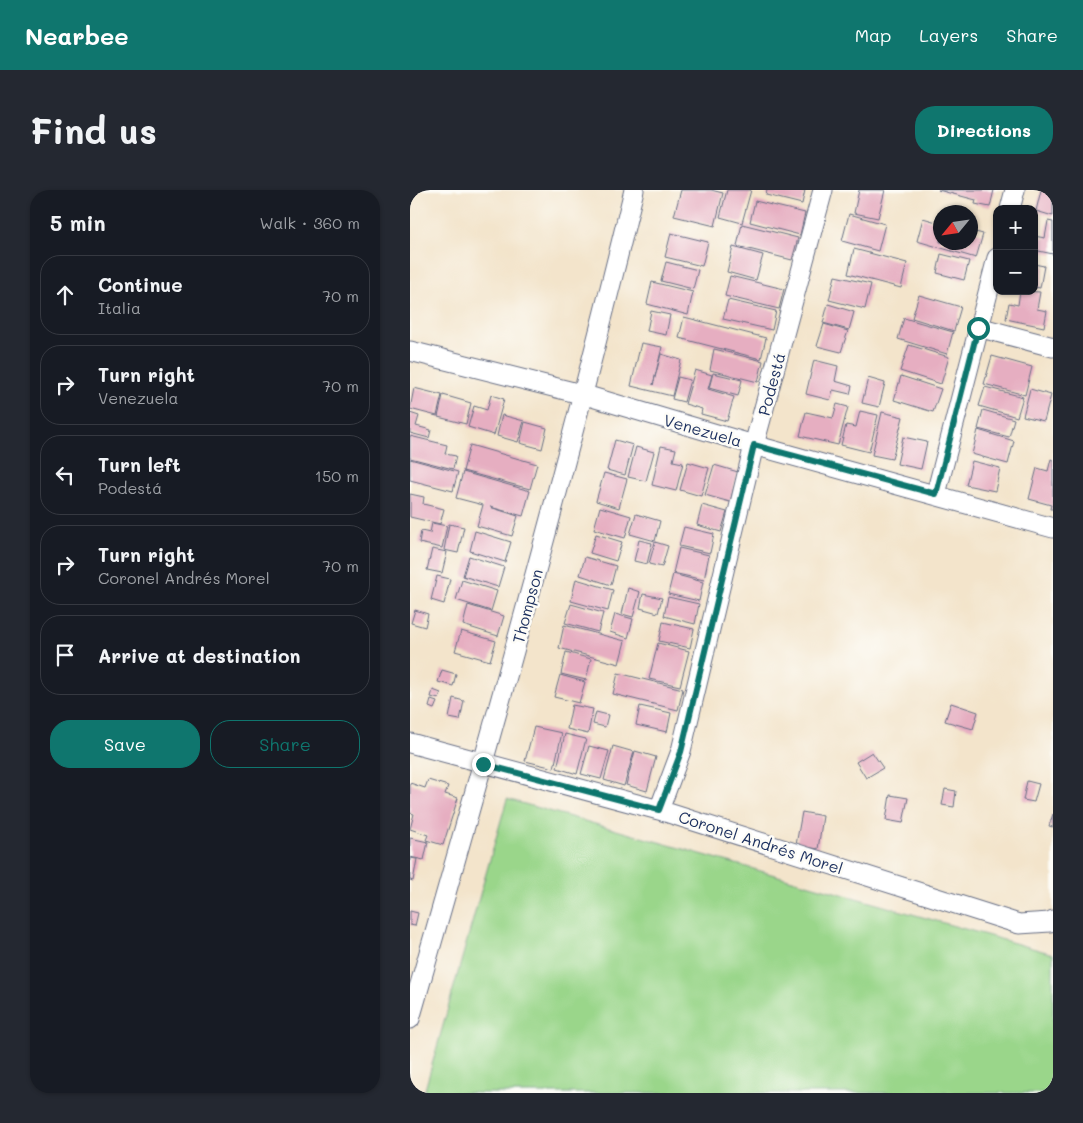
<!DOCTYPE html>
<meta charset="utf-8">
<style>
body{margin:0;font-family:Mali,sans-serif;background:#242831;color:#f1f3f6}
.controls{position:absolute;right:15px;top:15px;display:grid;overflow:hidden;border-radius:10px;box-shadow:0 1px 4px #0004}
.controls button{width:45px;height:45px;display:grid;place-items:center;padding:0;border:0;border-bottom:1px solid #363941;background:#171b24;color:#f1f3f6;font:25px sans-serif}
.compass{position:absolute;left:523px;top:15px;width:45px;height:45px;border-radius:50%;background:#171b24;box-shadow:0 1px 4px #0004;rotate:241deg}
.stop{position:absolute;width:15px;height:15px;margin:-11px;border:4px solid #0f766e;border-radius:50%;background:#fff}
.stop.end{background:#0f766e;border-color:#fff;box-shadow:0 1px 5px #0008}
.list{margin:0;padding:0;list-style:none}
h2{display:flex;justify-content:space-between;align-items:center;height:65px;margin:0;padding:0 20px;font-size:21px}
h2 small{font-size:16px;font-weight:400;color:#9ea1a6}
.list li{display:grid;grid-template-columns:32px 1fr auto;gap:15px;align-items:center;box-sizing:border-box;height:80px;margin:0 10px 10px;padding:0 10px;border:1px solid #363941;border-radius:20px}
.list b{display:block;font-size:19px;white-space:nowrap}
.list p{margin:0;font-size:16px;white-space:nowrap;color:#9ea1a6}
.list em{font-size:16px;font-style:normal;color:#9ea1a6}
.actions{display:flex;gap:10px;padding:15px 20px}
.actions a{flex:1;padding:11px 0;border:1px solid #0f766e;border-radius:20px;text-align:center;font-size:18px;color:#0f766e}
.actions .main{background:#0f766e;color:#fff}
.icon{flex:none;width:28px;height:28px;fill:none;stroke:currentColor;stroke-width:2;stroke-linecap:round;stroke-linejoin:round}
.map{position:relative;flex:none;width:643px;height:903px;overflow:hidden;border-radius:20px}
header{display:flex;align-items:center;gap:30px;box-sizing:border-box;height:70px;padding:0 25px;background:#0f766e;color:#fff}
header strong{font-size:24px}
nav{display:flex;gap:28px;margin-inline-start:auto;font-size:18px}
.intro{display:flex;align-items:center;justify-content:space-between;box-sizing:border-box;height:120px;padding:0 30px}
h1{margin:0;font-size:35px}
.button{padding:12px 22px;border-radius:20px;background:#0f766e;color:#fff;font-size:18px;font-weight:700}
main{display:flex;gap:30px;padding:0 30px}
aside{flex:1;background:#171b24;border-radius:20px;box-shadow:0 1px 4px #0004}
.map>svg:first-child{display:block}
.green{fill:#9ad68a;stroke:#5a8274}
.building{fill:#e6aec1}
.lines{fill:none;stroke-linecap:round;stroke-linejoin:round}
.street-casing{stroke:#676e84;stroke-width:21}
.street{stroke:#fff;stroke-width:19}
.route{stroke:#0f766e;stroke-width:6}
.labels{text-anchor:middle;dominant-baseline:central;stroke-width:5;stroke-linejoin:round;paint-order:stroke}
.street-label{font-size:16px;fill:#1b2f5e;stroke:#fdfcf7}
</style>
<header>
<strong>Nearbee</strong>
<nav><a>Map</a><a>Layers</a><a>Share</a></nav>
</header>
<div class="intro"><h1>Find us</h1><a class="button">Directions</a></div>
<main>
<aside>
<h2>5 min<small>Walk · 360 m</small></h2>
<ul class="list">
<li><svg class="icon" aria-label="ahead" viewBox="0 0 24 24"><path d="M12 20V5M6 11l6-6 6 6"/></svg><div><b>Continue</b><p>Italia</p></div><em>70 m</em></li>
<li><svg class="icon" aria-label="right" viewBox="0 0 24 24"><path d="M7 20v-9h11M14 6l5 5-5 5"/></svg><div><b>Turn right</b><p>Venezuela</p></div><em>70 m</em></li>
<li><svg class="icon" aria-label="left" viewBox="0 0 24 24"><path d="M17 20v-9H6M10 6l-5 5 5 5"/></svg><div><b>Turn left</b><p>Podestá</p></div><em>150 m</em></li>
<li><svg class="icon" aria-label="right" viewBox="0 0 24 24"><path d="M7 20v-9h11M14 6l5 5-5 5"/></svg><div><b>Turn right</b><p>Coronel Andrés Morel</p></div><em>70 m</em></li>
<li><svg class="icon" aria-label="arrive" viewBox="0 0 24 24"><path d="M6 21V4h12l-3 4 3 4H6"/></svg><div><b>Arrive at destination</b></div></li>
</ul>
<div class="actions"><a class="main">Save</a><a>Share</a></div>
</aside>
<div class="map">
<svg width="643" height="903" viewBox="0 0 643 903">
<rect width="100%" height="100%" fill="#fdfcf7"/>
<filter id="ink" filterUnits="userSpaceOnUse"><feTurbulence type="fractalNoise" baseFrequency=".02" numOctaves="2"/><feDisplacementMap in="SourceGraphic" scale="10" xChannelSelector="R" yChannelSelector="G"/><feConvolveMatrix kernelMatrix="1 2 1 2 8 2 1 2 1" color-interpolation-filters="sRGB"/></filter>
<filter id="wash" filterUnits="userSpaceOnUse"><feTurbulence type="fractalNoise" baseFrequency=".0096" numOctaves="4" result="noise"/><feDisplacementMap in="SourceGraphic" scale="20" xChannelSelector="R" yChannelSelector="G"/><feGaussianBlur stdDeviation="1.12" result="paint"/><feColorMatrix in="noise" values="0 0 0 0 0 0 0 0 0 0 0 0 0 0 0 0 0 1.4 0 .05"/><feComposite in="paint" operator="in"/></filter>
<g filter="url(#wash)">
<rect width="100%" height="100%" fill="#f3e4cb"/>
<path class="green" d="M97,609L643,764V903H14Z"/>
<g id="blocks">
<path class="building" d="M271,0H301L313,3L305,36L264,26Z
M317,0H341L332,33L310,27Z
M357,0H395L392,14L356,5Z
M449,0H475L468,28L444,23Z
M528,0H584L580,17L565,14L566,10Z
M631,0H643V26L626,21Z
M345,11L395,23L390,45L340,32Z
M439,24L475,34L468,61L432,51Z
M513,28L530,33V52H560V32L564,33L562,41L573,44L566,68L507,51Z
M638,31L643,32V64L624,60V46L635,48Z
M332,34L388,48L382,70L327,56Z
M261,43L298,52L292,76L255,67Z
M323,57L353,65L346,90L317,82Z
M444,59L497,73L491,98L438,84Z
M531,64L559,71L554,90L527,83Z
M256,72L288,80L283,99L251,91Z
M624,74L634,76L630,98L624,97Z
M320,86L374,99L369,119L315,106Z
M425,86L461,94L455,119L419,110Z
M242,92L283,102L278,125L237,114Z
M610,101L630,102L627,119L637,121L634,137L596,129L599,113L608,115Z
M509,105L551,117L544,141L502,128Z
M318,110L366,121L362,140L313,129Z
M418,114L444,122L439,140L413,133Z
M241,121L260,125L256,145L237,141Z
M274,127L356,148L351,169L269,148Z
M494,128L543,142L537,164L488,149Z
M414,134L438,141L431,162L407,156Z
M231,153L252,157L243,195L251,164L271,170L262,206L221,196Z
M499,155L539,167L531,194L490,181Z
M304,159L353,171L348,192L300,180Z
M582,166L622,177L615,205L574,194Z
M404,170L428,176L425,191L442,196L440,204L423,200L420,210L396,204Z
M285,180L302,185L298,199L324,207L317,231L291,224L292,219L275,214Z
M303,183L332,190L328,206L299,198Z
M491,186L531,199L523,222L484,210Z
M268,187L280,190L274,212L262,209Z
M458,188L475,193L469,217L452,213Z
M575,197L613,207L607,227L569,216Z
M4,198L32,205L27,226L0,219Z
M620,199L641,205L634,231L613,226Z
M33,205L61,213L56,234L28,227Z
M81,205L94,209L84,245L58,237L64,216L77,220Z
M427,214L438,217L428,255L390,246L396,222L423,228Z
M573,220L604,229L599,247L568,239Z
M450,221L468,225L459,262L431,255L436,235L446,237Z
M472,222L493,227L482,269L462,265Z
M0,223L9,226L6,236L21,240L19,248L0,243Z
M92,225L114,231L108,252L87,246Z
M115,232L137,238L132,259L110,253Z
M568,240L604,251L598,274L562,264Z
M0,246L37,255L35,264L46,266L43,279L0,268Z
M493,247L517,252L511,279L487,274Z
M205,250L223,255L215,285L197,280Z
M60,255L127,274L120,299L53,281Z
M251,256L266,259L263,271L273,273L266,301L242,295Z
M226,257L244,262L236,291L218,287Z
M0,269L48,282L43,301L0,290Z
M641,269L643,270V319H640L641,315L619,309L627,278L638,281Z
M562,271L590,278L585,301L556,295Z
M278,272L299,278L291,306L270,300Z
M304,275L328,282L320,312L295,305Z
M53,282L120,301L113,326L80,317L108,326L102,346L67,336L73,315L46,308Z
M194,283L217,289L209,318L186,311Z
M0,304L14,307L13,314L34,319L30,334L0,327Z
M292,315L317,322L311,342L287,335Z
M190,317L221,326L215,348L184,339Z
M226,324L250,331L245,351L220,344Z
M22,333L37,336L32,358L9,353L11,341L20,343Z
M39,334L54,337L48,363L34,360Z
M274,337L304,344L300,363L269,356Z
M65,341L101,352L95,372L60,361Z
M186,344L212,352L206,371L180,363Z
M229,350L242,353L237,374L224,371Z
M245,352L258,356L252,377L239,374Z
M269,358L299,365L294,390L263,383Z
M22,359L37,362L32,383L17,380Z
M59,366L94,377L88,397L53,386Z
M175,367L206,376L201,395L170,385Z
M263,384L293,392L289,411L258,404Z
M27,386L40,389L34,414L21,410Z
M166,389L203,400L198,421L161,411Z
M52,390L87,401L81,421L46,410Z
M218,398L230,402L223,427L212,424Z
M233,404L252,408L248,423L230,418Z
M258,407L289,414L285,434L254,426Z
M161,414L193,423L188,442L155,433Z
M58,415L94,426L88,446L53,435Z
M5,420L18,424L15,437L1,433Z
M205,424L223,429L218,448L200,442Z
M253,432L284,439L280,458L249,451Z
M154,435L215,451L209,474L149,458Z
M51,441L86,451L80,471L45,461Z
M248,453L279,461L270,496L239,489Z
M156,462L181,469L176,490L151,484Z
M32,480L46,484L43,496L28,492Z
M208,483L273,499L268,520L203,504Z
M150,485L175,492L169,513L144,507Z
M23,500L31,503L29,509L21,507Z
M43,508L54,511L50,530L39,528Z
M21,510L27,512L24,519L19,517Z
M541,513L568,522L563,539L535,531Z
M162,515L183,519L178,544L157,539Z
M230,516L261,523L257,542L226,535Z
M186,522L198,525L195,537L183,534Z
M124,537L152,543L144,578L115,571Z
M155,544L176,549L167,584L147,578Z
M179,556L199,561L191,589L171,584Z
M203,556L224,562L214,596L194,590Z
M225,561L246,567L237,601L216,595Z
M462,562L473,578L456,588L446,572Z
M18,590L38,596L35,604L48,608L33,655L16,650L18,645L0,639L4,624L0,623V593L15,598Z
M617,591L629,594L624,612L613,610Z
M535,599L546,601L544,617L532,615Z
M480,605L498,608L493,633L476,630Z
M392,622L413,626L408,659L386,655Z
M643,624V637L639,636Z
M0,648L18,652L14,670L0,667Z
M0,668L7,669L3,691L0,690Z
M0,721L8,723L5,736L0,735Z"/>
</g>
</g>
<g filter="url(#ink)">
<use href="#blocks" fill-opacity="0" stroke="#676e84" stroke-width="1"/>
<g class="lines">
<g class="street-casing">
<path id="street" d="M600,19L605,0
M568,137L643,157
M0,161L175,205L344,255L643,338
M526,304L587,68
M0,553L249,620L609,734L640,732L643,730
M249,620L271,561L344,255L413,0
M0,829C79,554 157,278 224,0"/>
</g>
<use href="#street" class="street"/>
</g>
</g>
<g class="lines" filter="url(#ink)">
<path class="route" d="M73,574L249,620L271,562L344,255L526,304L568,138"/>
</g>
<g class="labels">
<g class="street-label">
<text transform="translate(361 194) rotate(-75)">Podestá</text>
<text transform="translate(293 240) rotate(16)">Venezuela</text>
<text transform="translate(117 416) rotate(-75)">Thompson</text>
<text transform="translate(351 652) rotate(18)">Coronel Andrés Morel</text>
</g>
</g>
</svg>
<div class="controls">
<button>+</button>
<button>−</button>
</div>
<svg class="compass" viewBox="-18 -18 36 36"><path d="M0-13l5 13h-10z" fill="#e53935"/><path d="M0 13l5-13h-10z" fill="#9ea1a6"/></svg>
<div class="stop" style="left:568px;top:138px"></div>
<div class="stop end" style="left:73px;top:574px"></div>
</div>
</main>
